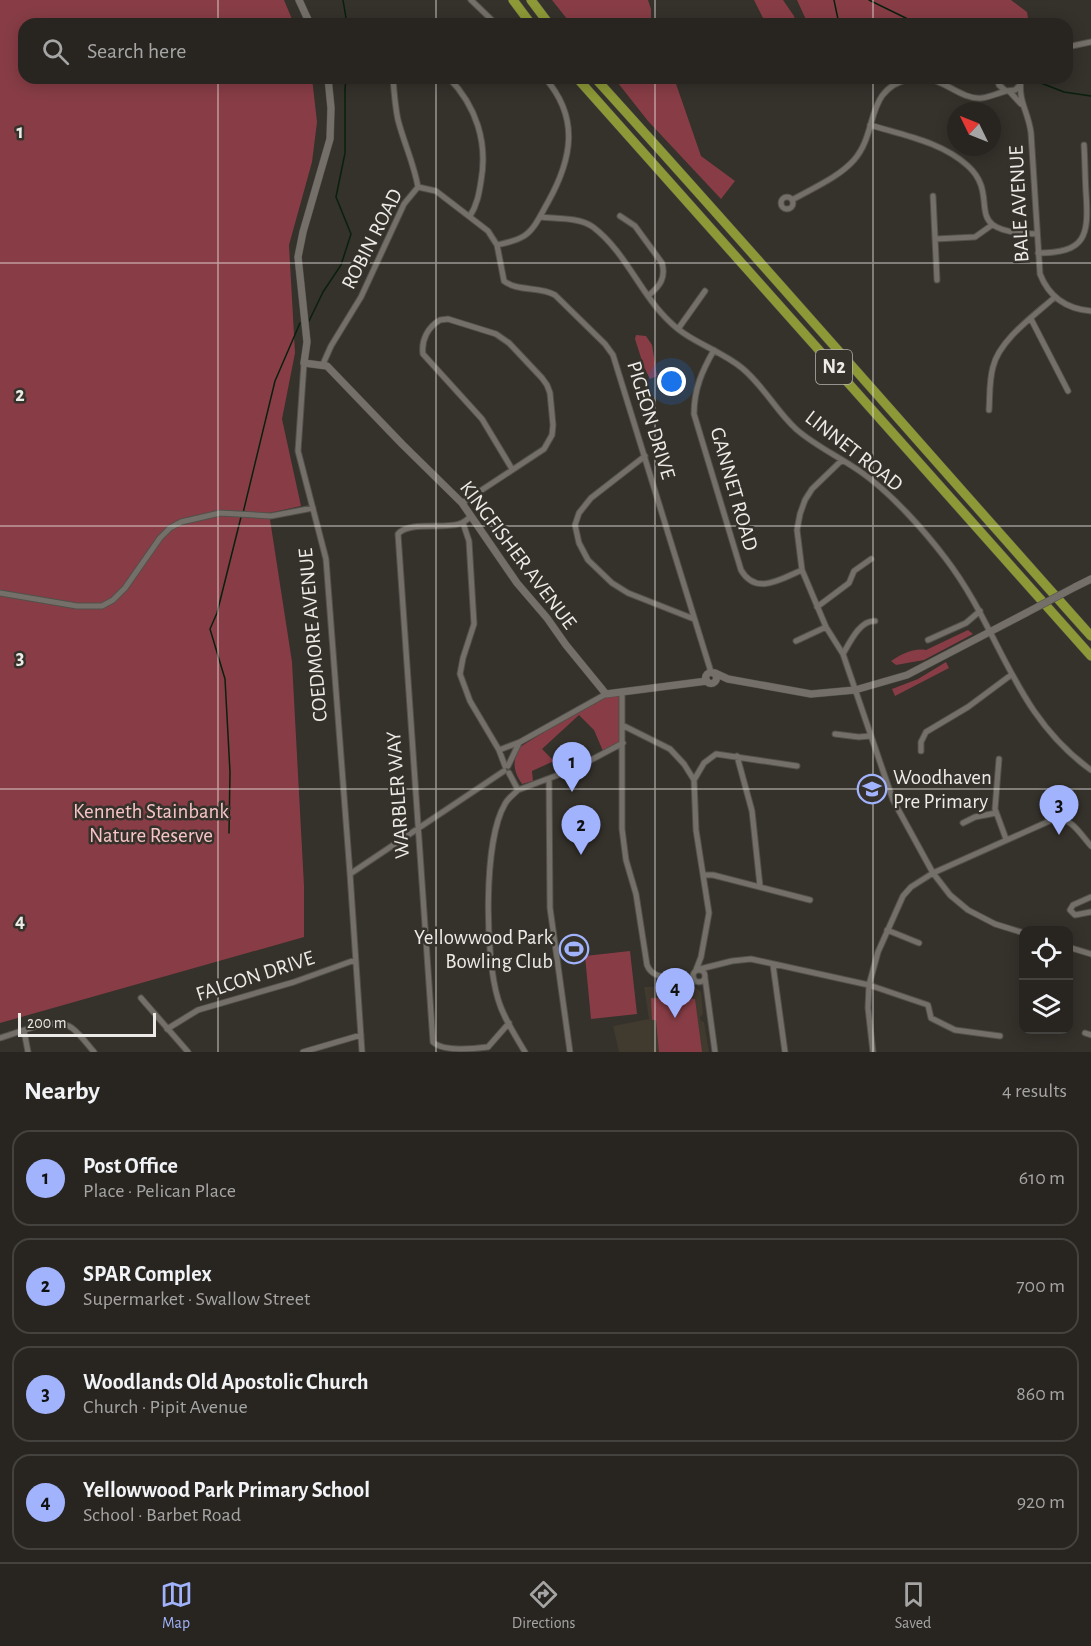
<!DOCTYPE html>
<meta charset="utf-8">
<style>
body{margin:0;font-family:"Alegreya Sans",sans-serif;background:#302d29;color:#f1f3f6}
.controls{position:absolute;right:18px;bottom:18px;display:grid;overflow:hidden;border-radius:12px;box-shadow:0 3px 15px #0003}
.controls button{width:54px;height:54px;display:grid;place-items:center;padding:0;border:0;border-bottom:2px solid #44423e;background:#282520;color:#f1f3f6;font:30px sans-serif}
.compass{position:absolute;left:947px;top:102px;width:54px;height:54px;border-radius:50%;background:#282520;box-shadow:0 3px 15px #0003;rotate:313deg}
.scale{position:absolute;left:18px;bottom:15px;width:138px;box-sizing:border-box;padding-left:6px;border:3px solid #edebe7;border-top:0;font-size:16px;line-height:21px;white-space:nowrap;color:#edebe7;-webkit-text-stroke:4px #35312b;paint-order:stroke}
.you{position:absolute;left:672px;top:382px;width:21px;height:21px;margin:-15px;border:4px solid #fff;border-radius:50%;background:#1a73e8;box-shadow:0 0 0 9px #1a73e833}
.badge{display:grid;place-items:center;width:39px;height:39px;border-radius:50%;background:#a1b3fd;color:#111;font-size:20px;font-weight:700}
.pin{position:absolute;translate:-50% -50px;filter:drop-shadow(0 2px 3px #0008)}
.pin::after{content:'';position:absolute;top:32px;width:21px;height:18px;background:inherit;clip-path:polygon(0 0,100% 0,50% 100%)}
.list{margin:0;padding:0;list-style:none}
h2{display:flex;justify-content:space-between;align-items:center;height:78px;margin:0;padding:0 24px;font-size:26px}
h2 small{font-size:20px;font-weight:400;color:#a5a5a5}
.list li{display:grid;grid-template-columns:39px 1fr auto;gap:18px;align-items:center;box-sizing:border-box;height:96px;margin:0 12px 12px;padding:0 12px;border:2px solid #44423e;border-radius:18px}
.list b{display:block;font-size:22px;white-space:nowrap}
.list p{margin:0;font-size:20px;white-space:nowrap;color:#a5a5a5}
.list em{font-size:20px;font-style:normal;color:#a5a5a5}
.icon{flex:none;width:33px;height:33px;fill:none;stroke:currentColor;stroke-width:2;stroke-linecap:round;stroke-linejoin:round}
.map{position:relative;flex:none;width:1091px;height:1052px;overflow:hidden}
.search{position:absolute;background:#282520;box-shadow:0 3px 15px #0003;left:18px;right:18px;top:18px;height:66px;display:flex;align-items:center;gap:15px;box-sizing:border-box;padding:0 21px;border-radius:18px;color:#a5a5a5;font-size:22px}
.sheet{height:510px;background:#282520}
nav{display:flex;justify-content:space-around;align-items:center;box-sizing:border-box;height:84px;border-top:2px solid #44423e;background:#282520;font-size:16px;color:#a5a5a5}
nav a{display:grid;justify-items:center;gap:3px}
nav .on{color:#a1b3fd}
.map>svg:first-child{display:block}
.built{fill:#413a2f}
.green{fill:#883d46}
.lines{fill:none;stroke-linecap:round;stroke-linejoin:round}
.stream{stroke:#08200d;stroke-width:1.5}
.minor-casing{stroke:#52504b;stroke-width:7}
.tertiary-casing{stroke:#52504b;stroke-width:8}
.motorway-casing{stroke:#52504b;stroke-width:10}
.minor{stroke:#747069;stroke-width:5}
.tertiary{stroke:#747069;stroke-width:7}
.motorway{stroke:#8d9836;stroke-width:9}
.tertiary-bridge-casing{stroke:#52504b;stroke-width:8;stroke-linecap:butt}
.tertiary-bridge{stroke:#747069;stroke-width:7}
.grid{fill:none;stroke:#edebe7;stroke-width:1.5;stroke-opacity:0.55}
.labels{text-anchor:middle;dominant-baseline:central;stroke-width:5;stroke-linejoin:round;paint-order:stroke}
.shield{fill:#35312b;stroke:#b6b3af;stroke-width:1.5}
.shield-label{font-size:20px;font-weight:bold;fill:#edebe7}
.street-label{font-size:21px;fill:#edebe7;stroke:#35312b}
.poi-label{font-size:21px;fill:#edebe7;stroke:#35312b;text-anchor:start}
.park-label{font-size:21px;fill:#f7c4c7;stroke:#35312b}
.grid-label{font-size:20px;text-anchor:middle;font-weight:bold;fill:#edebe7;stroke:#35312b;stroke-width:5;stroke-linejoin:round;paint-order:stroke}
</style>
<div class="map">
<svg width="1091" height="1052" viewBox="0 0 1091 1052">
<rect width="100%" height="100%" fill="#35312b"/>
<path class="built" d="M693,986L701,992L703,1014L700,1017L701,1021L704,1022L709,1052H619L613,1026L649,1019L644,987Z"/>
<path class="green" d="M0,0H284L294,24H24V78H312L317,122L312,162L289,245L295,353L282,419L301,506L269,513L292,662L304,886V937L0,1023Z
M552,0H648L651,9V24H571Z
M754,0H783L794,16L796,24H766Z
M797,0H1011L1027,12L1029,24H808Z
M614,78H674L701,156L735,181L721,199L648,121Z
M636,335L646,336L652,345L657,376L650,379L644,367L635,339Z
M968,630L973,634L924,660L896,665L891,661C902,654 913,648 926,650Z
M946,662L949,668L895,696L892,689L918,679Z
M620,694V744L603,751L594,730L579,715L542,749L554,761L532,771L533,781L522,784C513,771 512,761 520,747L603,695Z
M630,951L637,1014L591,1019L585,956Z
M651,998L695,999L702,1052H659L656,1020H652Z"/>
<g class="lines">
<path class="stream" d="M343,0L347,24
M834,0L839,24
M869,0L918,24
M1028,78L1064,92L1091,96
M309,321L323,292L341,265L351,234L336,197L345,153V89L346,78
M243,513L275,381L300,323
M229,833L230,772L225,679L210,629L217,613L241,517"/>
<g class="minor-casing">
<path id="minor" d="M471,0L496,24
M1067,47L1091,42
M393,78C394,92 395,106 398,120C404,143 414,164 418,187
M449,78C476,106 488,142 481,181C479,194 477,205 470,216
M927,78C945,81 963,100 982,98C990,97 998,93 1006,91
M997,78L999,85L1006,91L1015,90L1020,85
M1021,78C1018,103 1028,110 1031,133L1040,274C1049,297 1067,309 1091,311
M1009,91L1021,104
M870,125C903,135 942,142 968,166C1004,199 955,232 1037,234
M933,196L937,280
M781 203a6 6 0 1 1 12 0a6 6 0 1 1-12 0Z
M792,200C813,188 839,177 854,160C880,130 863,89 912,78
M620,216L635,226L662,263C666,278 660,286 649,295
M540,217C556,219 579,217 593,227C626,252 640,294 670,322C690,342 720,350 742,368C764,386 776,411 796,429C815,446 840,457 861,472C891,493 924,530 946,559C1001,631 1013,714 1091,770
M935,239L975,237L992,225
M497,245C506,243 516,241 524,236C535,229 541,214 548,202C572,159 580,118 545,78
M1038,253C1086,253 1089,236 1086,193C1085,177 1085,161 1084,145
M1031,319L1068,391
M678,329L705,291
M714,350C702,371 694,389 694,414L741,570C756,596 781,579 802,570
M304,363L298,451L326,559L350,874L362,1052
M323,364L331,346L361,297L404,204L418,187L436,191L488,231L497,245L504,281C518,292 540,286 555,295L605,344L613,355L711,672
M989,410C990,396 989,381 993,367C999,340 1035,315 1055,297
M645,456L591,498L579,513L575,525L579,543L588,560L612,583L628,593L694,619
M842,460L812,489L805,500L800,514L797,530L802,570L826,627L843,654L893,800L933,873L950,895L968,910L995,924L1024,933
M462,503L544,449L552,435L553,425L550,393L547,385L542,378L509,343L496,334L448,319L440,320C428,327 421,340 423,354L482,419L512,469
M471,516C468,519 464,523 459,524C444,529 408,521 398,534L433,1042C443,1052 472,1049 488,1047L509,1023
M463,523L469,541L474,624L463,658L460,674L470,701L499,750L505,766
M0,593L77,606H102L113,600L125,588L160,538L170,528L181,522L220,513L271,516L313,508
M817,607L849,583L854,571L871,559
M928,640L966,623L980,611
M796,641L826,627
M843,654C850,642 860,620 875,621
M622,693V829L626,860L636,894L647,965C654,983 678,975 694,979
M622,725L670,749L684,764L694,780L696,830L709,913L701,957L696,970
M835,734L859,737L870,736
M499,750L520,742L606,694
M921,751V742L926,732L968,707L1011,675
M737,756L752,811L760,886
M999,759L995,809L1006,839
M508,766L519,743
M509,773L518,790C513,795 508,798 505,804C483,841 485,957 498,999C503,1017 515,1035 525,1052
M549,780L550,908L570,1052
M694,780L704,763L716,754L797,766
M518,790L574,769L623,743
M963,823L975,817L996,813
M350,874L504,771
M704,875H713L810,900
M1091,897L1073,905L1070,910L1075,915L1091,912
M887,930L919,943
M1068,947L1091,954
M773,965L785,1052
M700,969L732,961L751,959L869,985L928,1005L931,1018L955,1030L1000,1036
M693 976a6 6 0 1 1 12 0a6 6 0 1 1-12 0Z
M705,978L715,1052
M141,998L188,1052
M167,1029L198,1010L294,982L355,960
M24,1031L28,1052
M1085,1033L1091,1035
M0,1038C18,1033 56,1015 72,1028C80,1034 87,1044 94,1052
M303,1052L361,1035
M873,1052L868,1008L869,985L878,952L903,896L911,887L933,873L1054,819C1071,816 1081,835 1091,846"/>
</g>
<g class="tertiary-casing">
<path id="tertiary" d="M299,0L310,24
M328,78L331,108L330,139L303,232L298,257L307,342L304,363L327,366L402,444L462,503L517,583L547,618L566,645L606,694L707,681
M1075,587L1091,579
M705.5 678a5.5 5.5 0 1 1 11 0a5.5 5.5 0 1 1-11 0Z
M715,673L728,679L811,694L855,690L907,675L1026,613"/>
</g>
<g class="motorway-casing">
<path id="motorway" d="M513,0L531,24
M531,0L549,24
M577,78L1091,656
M595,78C762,262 925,450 1091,636"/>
</g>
<use href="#minor" class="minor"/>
<use href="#tertiary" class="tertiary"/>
<use href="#motorway" class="motorway"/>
<g class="tertiary-bridge-casing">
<path id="tertiary-bridge" d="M1026,613L1075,587"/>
</g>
<use href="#tertiary-bridge" class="tertiary-bridge"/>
</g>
<path class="grid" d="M218,0V24M436,0V24M655,0V24M873,0V24M218,78V1052M436,78V1052M655,78V1052M873,78V1052M0,263H1091M0,526H1091M0,789H1091"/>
<defs>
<g id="school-ring" transform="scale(1.5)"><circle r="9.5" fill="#35312b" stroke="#a1b3fd" stroke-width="1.5"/><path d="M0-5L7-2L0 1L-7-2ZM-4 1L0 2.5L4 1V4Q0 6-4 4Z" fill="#a1b3fd"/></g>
<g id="stadium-ring" transform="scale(1.5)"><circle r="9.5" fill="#35312b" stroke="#a1b3fd" stroke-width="1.5"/><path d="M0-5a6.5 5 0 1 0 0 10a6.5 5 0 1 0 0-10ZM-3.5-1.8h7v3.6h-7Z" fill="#a1b3fd"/></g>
</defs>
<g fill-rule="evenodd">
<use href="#school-ring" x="872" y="789"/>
<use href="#stadium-ring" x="574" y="949"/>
</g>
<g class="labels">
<rect class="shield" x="816" y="350" width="36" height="34" rx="4.5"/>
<g class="shield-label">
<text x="834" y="367">N2</text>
</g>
<g class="street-label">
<text transform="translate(1019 204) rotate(-93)">BALE AVENUE</text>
<text transform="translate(372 239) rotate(-63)">ROBIN ROAD</text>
<text transform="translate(651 420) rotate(73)">PIGEON DRIVE</text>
<text transform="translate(854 451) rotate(38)">LINNET ROAD</text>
<text transform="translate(734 489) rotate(74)">GANNET ROAD</text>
<text transform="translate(518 555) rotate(53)">KINGFISHER AVENUE</text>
<text transform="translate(313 635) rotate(-95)">COEDMORE AVENUE</text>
<text transform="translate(398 795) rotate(-94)">WARBLER WAY</text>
<text transform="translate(255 976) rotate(-18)">FALCON DRIVE</text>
</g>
<g class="poi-label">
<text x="893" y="777">Woodhaven<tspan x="893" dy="24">Pre Primary</tspan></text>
<text x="553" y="937" text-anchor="end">Yellowwood Park<tspan x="553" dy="24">Bowling Club</tspan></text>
</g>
<g class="park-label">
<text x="151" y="811">Kenneth Stainbank<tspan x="151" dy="24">Nature Reserve</tspan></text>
</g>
</g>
<g class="grid-label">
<text x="20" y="138">1</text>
<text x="20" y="401">2</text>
<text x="20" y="664">3</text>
<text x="20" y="927">4</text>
</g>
</svg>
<div class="controls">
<button><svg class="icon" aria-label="locate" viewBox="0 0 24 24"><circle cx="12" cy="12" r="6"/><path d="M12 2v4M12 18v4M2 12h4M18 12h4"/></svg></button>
<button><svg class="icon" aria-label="layers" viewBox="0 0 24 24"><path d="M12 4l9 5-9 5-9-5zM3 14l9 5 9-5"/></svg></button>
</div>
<svg class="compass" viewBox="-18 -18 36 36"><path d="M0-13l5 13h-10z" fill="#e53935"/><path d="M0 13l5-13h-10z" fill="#a5a5a5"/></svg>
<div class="scale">200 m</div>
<div class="you"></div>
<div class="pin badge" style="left:572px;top:792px">1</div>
<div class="pin badge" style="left:581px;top:855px">2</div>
<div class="pin badge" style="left:1059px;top:835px">3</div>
<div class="pin badge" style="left:675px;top:1018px">4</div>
<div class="search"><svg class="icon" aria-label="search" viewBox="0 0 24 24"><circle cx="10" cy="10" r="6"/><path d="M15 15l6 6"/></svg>Search here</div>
</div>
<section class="sheet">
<h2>Nearby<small>4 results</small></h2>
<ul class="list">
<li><span class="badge">1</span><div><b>Post Office</b><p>Place · Pelican Place</p></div><em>610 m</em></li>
<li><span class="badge">2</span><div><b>SPAR Complex</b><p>Supermarket · Swallow Street</p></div><em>700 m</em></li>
<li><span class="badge">3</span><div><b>Woodlands Old Apostolic Church</b><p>Church · Pipit Avenue</p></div><em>860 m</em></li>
<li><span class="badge">4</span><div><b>Yellowwood Park Primary School</b><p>School · Barbet Road</p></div><em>920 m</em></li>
</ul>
</section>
<nav>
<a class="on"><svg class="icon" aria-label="map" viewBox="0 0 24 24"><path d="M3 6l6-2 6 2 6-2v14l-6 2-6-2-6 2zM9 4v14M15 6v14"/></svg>Map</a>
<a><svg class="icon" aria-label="directions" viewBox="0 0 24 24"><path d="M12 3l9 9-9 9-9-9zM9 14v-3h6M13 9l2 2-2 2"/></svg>Directions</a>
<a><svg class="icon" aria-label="saved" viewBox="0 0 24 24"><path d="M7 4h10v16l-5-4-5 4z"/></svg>Saved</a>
</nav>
